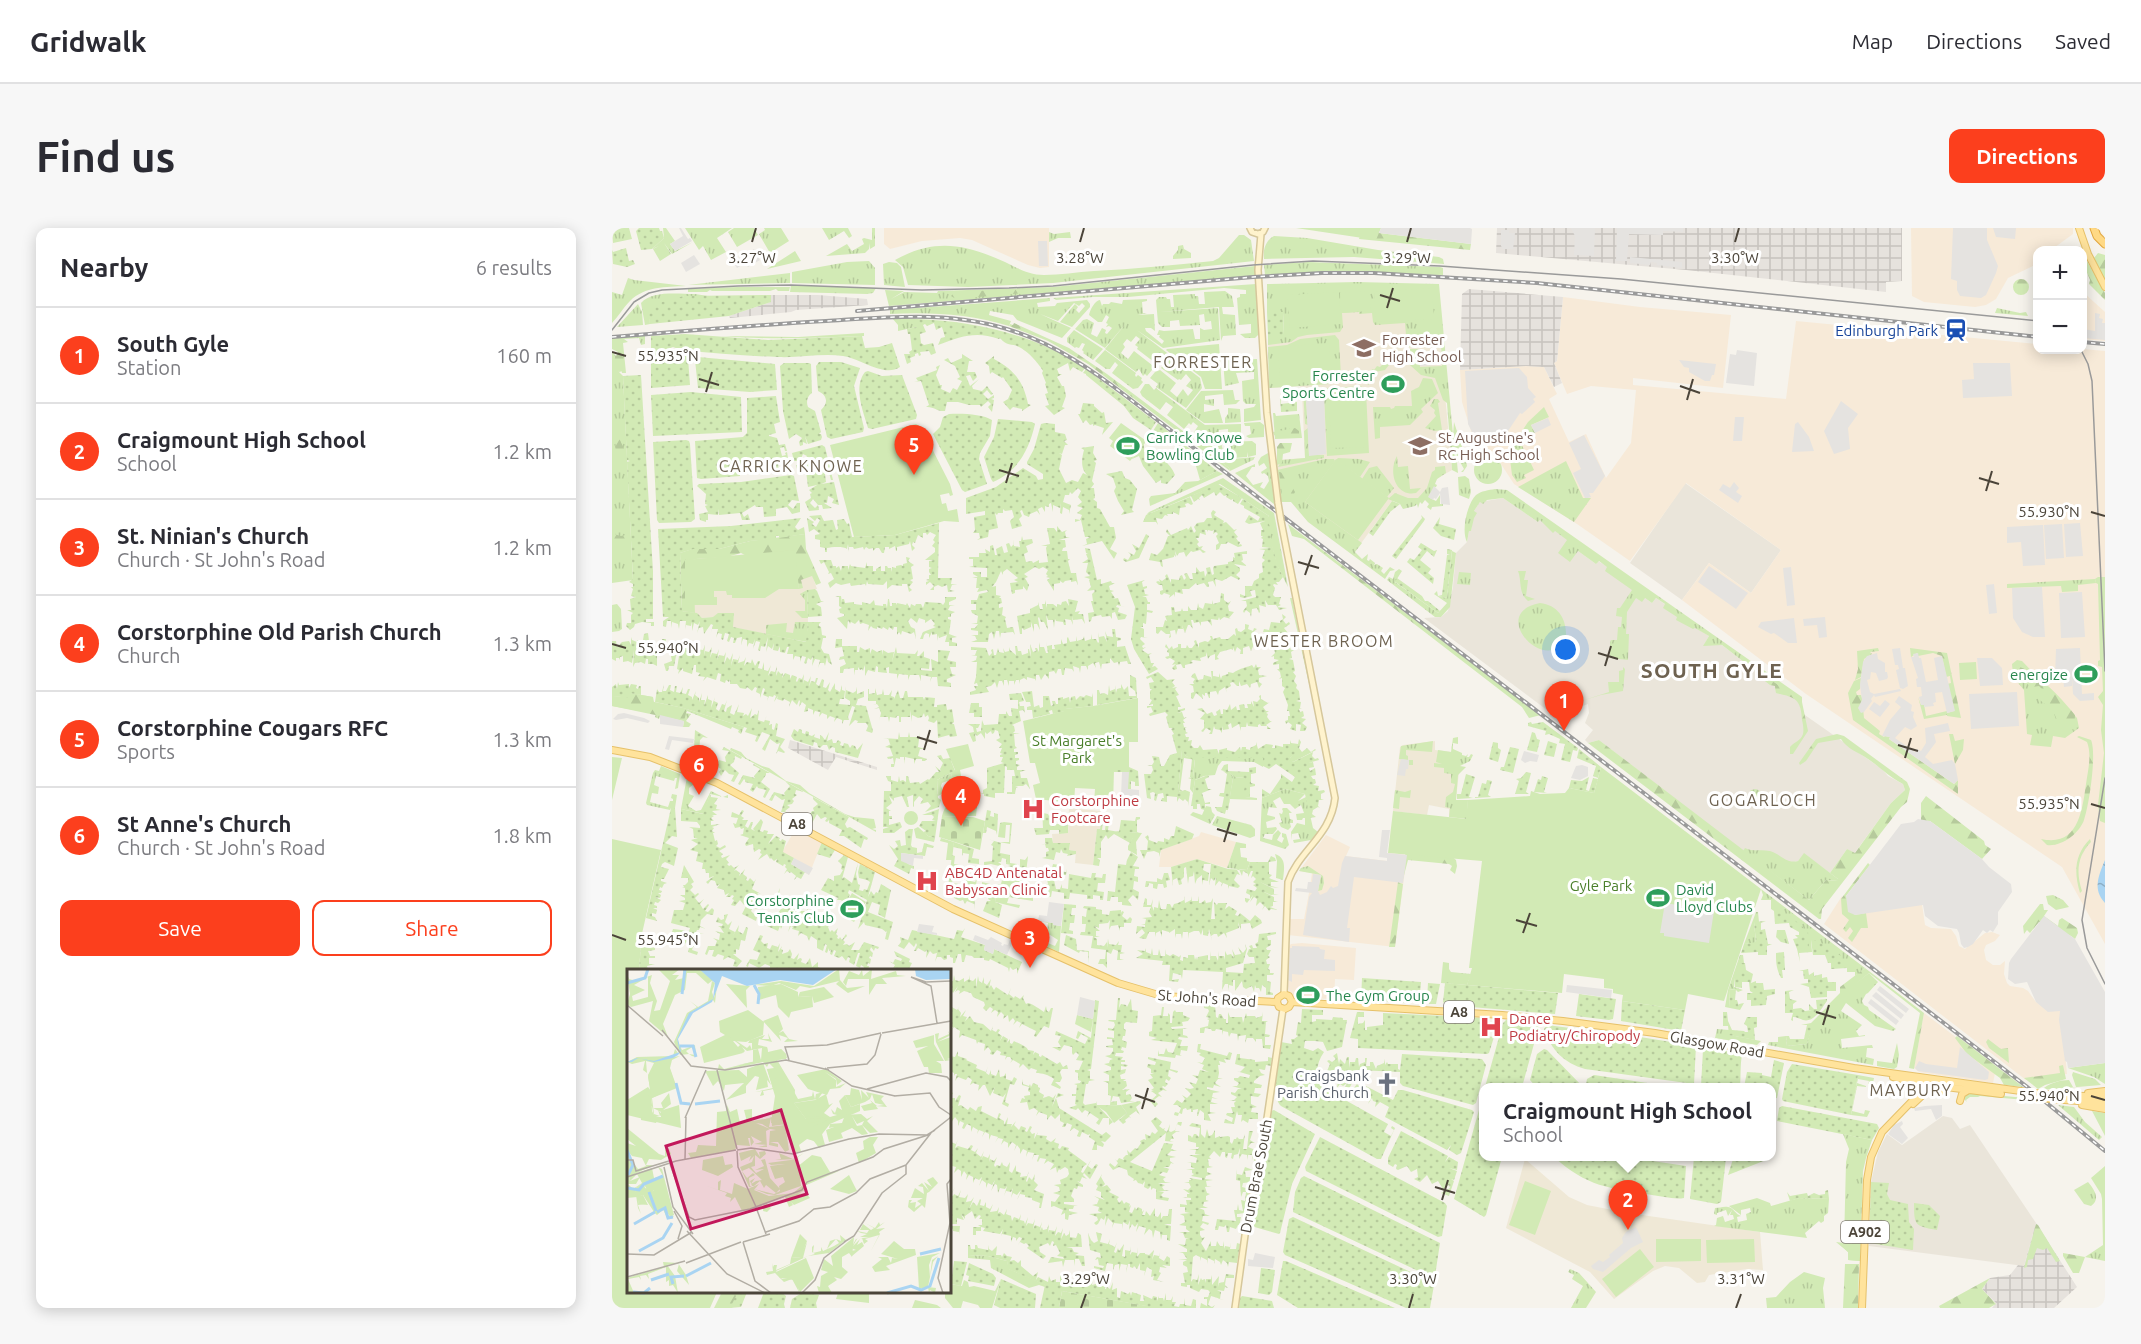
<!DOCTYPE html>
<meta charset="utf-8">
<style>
body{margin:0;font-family:Ubuntu,sans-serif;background:#f7f7f7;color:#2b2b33}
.controls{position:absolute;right:18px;top:18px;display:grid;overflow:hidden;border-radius:12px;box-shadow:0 3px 15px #0003}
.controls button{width:54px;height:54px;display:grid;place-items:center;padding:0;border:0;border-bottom:2px solid #e1e1e2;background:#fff;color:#2b2b33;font:30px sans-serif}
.you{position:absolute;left:954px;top:422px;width:21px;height:21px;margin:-15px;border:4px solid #fff;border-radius:50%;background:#1a73e8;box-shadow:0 0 0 9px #1a73e833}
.badge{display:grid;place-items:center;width:39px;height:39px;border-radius:50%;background:#fc3f1d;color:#fff;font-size:20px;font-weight:700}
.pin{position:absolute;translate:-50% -50px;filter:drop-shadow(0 2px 3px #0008)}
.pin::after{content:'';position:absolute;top:32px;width:21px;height:18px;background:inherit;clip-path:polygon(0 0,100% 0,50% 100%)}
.popup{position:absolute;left:867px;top:855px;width:297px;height:78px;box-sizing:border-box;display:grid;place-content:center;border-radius:12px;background:#fff;filter:drop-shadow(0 2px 4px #0005);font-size:20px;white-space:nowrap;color:#7c7c81}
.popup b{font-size:22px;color:#2b2b33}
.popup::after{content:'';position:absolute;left:50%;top:100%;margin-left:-12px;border:12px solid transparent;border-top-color:#fff}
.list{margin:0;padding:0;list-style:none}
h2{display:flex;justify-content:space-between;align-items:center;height:78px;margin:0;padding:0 24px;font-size:26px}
h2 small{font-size:20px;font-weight:400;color:#7c7c81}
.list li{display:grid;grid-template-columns:39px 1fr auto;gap:18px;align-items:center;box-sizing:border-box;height:96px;padding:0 24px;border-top:2px solid #e1e1e2}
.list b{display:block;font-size:22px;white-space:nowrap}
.list p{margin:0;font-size:20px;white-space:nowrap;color:#7c7c81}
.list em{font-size:20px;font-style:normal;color:#7c7c81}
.actions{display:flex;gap:12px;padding:18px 24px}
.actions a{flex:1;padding:14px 0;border:2px solid #fc3f1d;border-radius:12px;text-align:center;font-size:21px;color:#fc3f1d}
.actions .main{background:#fc3f1d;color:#fff}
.map{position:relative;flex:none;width:1493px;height:1080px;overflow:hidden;border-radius:12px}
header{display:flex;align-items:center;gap:36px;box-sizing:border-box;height:84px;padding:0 30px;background:#fff;border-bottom:2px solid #e1e1e2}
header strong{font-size:28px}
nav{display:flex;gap:33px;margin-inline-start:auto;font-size:21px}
.intro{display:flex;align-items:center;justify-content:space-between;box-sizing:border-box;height:144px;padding:0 36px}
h1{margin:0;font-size:42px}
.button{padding:15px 27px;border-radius:12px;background:#fc3f1d;color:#fff;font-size:21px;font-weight:700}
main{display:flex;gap:36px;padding:0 36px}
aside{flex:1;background:#fff;border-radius:12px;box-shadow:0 3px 15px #0003}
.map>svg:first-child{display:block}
.residential{fill:#eae5da}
.commercial{fill:#f7ead8}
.industrial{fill:url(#industrial-grid)}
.education{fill:#efe8d6}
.grass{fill:url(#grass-tufts)}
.forest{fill:url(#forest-firs)}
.cemetery{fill:url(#cemetery-stones)}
.park{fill:#d2eab5}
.garden{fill:url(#garden-dots)}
.parking{fill:#e5e3e0}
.water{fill:url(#water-ripples)}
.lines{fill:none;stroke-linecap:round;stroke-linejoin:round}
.secondary-casing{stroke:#d6c79b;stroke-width:8}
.primary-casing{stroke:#e6c16a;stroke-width:8}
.trunk-casing{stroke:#e0a43c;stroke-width:9}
.secondary{stroke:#fff3cd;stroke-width:5}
.primary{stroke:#ffe39c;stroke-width:6}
.trunk{stroke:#ffd985;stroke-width:7}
.tram{stroke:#9a9a9a;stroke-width:1.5}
.rail-casing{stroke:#9a9a9a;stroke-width:4}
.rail{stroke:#fff;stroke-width:1.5;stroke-dasharray:4.5;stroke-linecap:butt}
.secondary-bridge-casing{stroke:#d6c79b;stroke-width:8;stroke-linecap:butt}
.primary-bridge-casing{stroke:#e6c16a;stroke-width:8;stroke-linecap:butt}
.secondary-bridge{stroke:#fff3cd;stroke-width:5}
.primary-bridge{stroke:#ffe39c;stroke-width:6}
.ticks{fill:none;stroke:#4b4439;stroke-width:2}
.labels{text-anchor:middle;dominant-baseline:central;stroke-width:6;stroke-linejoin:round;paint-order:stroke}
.shield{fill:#fff;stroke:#817c74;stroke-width:1.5}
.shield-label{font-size:14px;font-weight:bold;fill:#4b4439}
.transit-label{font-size:15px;fill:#164399;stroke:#fff;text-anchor:end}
.education-label{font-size:15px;fill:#785e54;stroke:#fff;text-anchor:start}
.leisure-label{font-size:15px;fill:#27864d;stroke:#fff;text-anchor:end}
.park-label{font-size:15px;fill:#4a7f2a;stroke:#fff}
.health-label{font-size:15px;fill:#be3a42;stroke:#fff;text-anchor:start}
.street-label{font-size:15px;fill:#4b4439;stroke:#fff}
.worship-label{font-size:15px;fill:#5b616d;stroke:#fff;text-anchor:end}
.neighbourhood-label{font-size:16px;letter-spacing:1.5px;fill:#6e6250;stroke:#fff}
.district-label{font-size:21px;font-weight:bold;letter-spacing:1.5px;fill:#6e6250;stroke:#fff}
.inset-river{fill:none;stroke:#a9d4f2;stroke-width:3}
.inset-road{fill:none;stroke:#b2ada4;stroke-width:1.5}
.view{fill:#c2185b;fill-opacity:0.15;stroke:#c2185b;stroke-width:3}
.inset-edge{fill:none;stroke:#4b4439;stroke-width:3}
.ticks-label{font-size:15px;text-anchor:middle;fill:#4b4439;stroke:#fff;stroke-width:6;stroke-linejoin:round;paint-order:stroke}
</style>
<header>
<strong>Gridwalk</strong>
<nav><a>Map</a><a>Directions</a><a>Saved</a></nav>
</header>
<div class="intro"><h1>Find us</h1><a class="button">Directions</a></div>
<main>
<aside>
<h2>Nearby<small>6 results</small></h2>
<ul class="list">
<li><span class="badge">1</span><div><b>South Gyle</b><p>Station</p></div><em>160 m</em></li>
<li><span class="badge">2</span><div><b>Craigmount High School</b><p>School</p></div><em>1.2 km</em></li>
<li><span class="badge">3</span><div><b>St. Ninian's Church</b><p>Church · St John's Road</p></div><em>1.2 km</em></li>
<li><span class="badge">4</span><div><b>Corstorphine Old Parish Church</b><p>Church</p></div><em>1.3 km</em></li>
<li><span class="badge">5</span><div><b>Corstorphine Cougars RFC</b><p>Sports</p></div><em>1.3 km</em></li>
<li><span class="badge">6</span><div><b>St Anne's Church</b><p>Church · St John's Road</p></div><em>1.8 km</em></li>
</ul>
<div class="actions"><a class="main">Save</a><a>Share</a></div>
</aside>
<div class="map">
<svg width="1493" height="1080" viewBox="0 0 1493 1080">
<defs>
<pattern id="industrial-grid" width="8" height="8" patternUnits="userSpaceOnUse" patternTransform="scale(1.5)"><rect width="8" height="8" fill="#e6e2dd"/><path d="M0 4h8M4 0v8" fill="none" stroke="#c7c3be"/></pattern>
<pattern id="grass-tufts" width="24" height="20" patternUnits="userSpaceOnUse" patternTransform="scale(1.5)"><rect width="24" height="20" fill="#d2eab5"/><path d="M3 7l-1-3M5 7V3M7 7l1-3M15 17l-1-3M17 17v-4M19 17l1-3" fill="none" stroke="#b6ca9c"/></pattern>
<pattern id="forest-firs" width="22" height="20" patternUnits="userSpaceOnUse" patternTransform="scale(1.5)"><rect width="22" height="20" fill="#d2eab5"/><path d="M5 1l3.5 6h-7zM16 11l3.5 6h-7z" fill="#b6ca9c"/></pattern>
<pattern id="cemetery-stones" width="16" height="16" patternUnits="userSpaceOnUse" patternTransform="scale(1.5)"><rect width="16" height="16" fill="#d2eab5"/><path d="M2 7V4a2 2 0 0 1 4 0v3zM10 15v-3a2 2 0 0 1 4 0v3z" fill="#b6ca9c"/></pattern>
<pattern id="garden-dots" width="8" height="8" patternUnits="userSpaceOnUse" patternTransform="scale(1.5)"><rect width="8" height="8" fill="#d2eab5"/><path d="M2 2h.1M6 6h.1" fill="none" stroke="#b6ca9c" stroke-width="1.8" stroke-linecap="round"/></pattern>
<pattern id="water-ripples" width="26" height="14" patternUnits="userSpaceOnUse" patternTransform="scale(1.5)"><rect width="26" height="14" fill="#a9d4f2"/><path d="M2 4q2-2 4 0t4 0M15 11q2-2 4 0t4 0" fill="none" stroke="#8caec5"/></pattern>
</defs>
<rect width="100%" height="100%" fill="#f6f3ec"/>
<path class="residential" d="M1073,255L1169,322L1139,365L1097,335L1070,372L1018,335Z
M891,270L926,294L928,292L956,312L947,325L966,323L984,336L986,333L996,339L994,342L1040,375L1044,370L1054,377L1052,380L1097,408L1092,417H1110L1163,458L1164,465L1180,468L1187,474L1190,485L1270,541L1276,548L1291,556L1293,562L1279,575L1242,626L1235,621L1218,645L1192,626L1186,633L1182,634H1177L1156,623H1139L1133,621L1131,623L987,512L976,515L973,512L981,502L973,495L977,485L976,476L943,488L812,390L829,389L836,383L841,359L844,325L855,314L857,303H859L862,283L868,274Z
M1331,888L1340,890L1348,901L1358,897L1424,995L1412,1038L1257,1018L1259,954L1266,924L1275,906L1290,917Z"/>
<path class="commercial" d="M272,0H437V39L428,40L416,37L360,12L348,10L310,13L278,21L272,16Z
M1299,0H1461V6L1439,22H1426L1425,36L1396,50L1384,71L1374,77L1363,79L1312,74L1300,68Z
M1471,64L1493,84V113L1471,111Z
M951,69L1028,79L1119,87L1111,160L1021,150V157L1174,171L1184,93L1425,116L1426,122L1471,121L1493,123V716L1450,639L1194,466L1070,372L1097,335L1139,365L1169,322L1074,255L1018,333L965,296L902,256L887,233L860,206L850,174L848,142L914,138L932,139L945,166L937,171L957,214L974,206L994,250L1019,215L1024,162L979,158L955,166L942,135L945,133Z
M184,600L210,614L197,647L179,636L170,624Z
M589,604L624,614L615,640L585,631L559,639H547L549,622L587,608Z
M714,607L738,619L734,628L775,633L776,625L795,627L783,719L676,707L677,691H692L697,665L700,645L687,643Z
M1230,668L1239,687L1310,676L1313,697L1319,700L1339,701L1344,708L1347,718L1353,721L1373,705L1380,704L1388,707L1383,713L1374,717L1372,722L1374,732L1381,737H1388L1393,733L1392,746L1395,755L1398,758L1411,760L1416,763L1424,774L1436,781L1449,782L1455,846L1414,852L1212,696Z
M690,715L744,720L742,752L723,751L722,771L688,770L682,768L677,764L675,752L677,731L675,720L679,716Z
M1312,785L1349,813L1383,845L1381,855L1307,844L1302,840Z"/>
<path class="industrial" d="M885,0H1290V53L1274,54V64L1074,42L884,25Z
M857,61L951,69L945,133L942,135L950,155L942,159L932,139L914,138L848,142L850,66Z
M159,67H206L255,71L256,77L184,82L179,84L118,90L117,88L159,74Z
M178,512L265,539V542L224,529L216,542L176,520Z
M1424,995L1465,1059L1442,1080H1380L1384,1075L1370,1061L1378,1050L1398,1047L1406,1037L1412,1038Z"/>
<path class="education" d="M823,59L840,242L826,250L809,273H780L742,325L688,274L667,259L663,232L693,230L690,166L688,158L657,160L656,107L678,106L675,67Z
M191,321L205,361L195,362L196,394L183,395L181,412L120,399L122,385H107L102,389L90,390L83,385L72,384L73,332Z
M823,513V522L849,525L844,572H856L837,589V581L817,577L815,587L781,583L788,519L791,517Z
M457,580L489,583L488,601L485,602L481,637L463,635L464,623L457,622L458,615H441L440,606L456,605Z
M913,931L957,969L975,977L1016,985L1148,1004L1151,1042L1135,1041L1097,1047L1093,1054L1085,1055L1067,1040L1053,1038L1041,1043L1002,1071L978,1044L894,1000Z"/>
<path class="grass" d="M0,0H17L20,11L1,15Z
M51,0H54L63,13L58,16L63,23L81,14L60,26L52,15L59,26L48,33L41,21L47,18L40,21L52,10Z
M73,0H120L105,10L114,24L99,32L91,18L87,22Z
M122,0H142L146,7L125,19L116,4Z
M152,0H169L177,13L158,25L147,6L153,2Z
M210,0H236L240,8L237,10L232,3L217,12Z
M260,0H263V18L258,21L257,15V21L253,25L214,28L235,16L240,23L252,16L250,11L252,10L260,12Z
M437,4L442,6L458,4L459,10H446L437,14Z
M627,7H632L639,12L642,33L441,55L356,59L296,57L291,39L283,32C323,10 353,16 393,34C405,40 417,47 432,47C448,47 465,44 482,43C522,41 562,37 601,33L607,30Z
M662,8L695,10L766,22L827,29L831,31L832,36L742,29L652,31C651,22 653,13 662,8Z
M571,17L572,21L579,25V30L561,31V28L566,22V18Z
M183,23L189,33L155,41Z
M257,33L263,40V57L180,55V44L235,34Z
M277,34L285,35L289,39L293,59L272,57L271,36Z
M696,34L828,39L831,40V47L741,45L653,47L652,37Z
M643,38V48L277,78L273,62L292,63L279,71L292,64L325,65L326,63L441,59Z
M178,45V55L76,57Z
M16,50L22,52L74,58C54,59 33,58 18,73C11,80 6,89 0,95V64L10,67Z
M745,54L827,56L841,207L842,194L852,225L844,229V232L853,226L855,238L851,244H849L852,241L848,234H845L846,245L840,242L835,175L831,172L823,150L809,147L789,129L794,127V123L796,121H809V125L807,126L808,139L830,138L829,117L795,119L793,95L763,97L761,94L760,85L747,86V84L730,85L731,99L728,104L695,107L686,109L679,114L656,117V107L672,106L671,84H655V56Z
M644,56L647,106L643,110H633L628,106L639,105V96L627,97L625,70L628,69V66H634V62L612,60L516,69H481L444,72L441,70Z
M179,57L264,60L261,65L255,66L178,64Z
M126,59H178L177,63H166L164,61L158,63H100L98,62L95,64H76V61Z
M613,63L620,68L622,79H610L611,86L623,87L624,107L611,108L609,113L607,79L547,84L606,80L608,112L551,120L525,102L588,150L590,160L574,180L544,159L546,156L538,150L543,144L548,142L564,155L558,163L565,169L571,161L576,168L581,162L574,158L579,152L574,146L569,152L567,151L566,152L549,140L555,132L548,127L542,134L525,121L526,119L523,117L528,111L524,108L519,114L515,111L511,116L513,119L509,125L516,131L522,123L540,137V142L535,148L533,146L531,148L527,141L524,144L493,121L515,94L493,120L463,101L471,92L475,91L482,95L479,106L485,109L490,100L494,102L493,105L495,106L500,100L497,98L494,99L496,96L494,95L497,89L494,87L490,94H486L477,87C478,82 483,72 488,72L490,78L491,76H497L499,74L510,76L511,72L535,71V73L530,74L531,85H535L526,87L542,86L543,103L539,100H533L534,103L550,116L552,113L547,109L548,107H545L547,102L552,103L581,101L583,111H588V100L592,102L600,101L599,93L593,94L592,86L587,87L588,97L568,98L567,92L558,93V99H550L546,95L544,72L547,69H554L555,71H558L559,79H562L561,67L583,66V68H586L587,76H593L592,64Z
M83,66L96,68H72L37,85L38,96L33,97L29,75C40,62 67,66 83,66Z
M438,70V73L425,75L426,79L443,78L445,75L475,72L478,76V79L460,99L448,94L463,76L466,79L464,82L467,85L473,78L470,75L467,78L462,75L446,93L428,86L459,100L450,110L405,92L401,87L378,83L377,87L399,93L397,98C358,86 319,84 278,86V82Z
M26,76L30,84L31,97L5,99Z
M1385,80L1408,85L1414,84L1416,88L1383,85Z
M280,90L305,91V99L286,103V97Z
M462,102L491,121L481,132L471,125L472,124L470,122L473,116L470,115L467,120L464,119L463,120L455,114V110Z
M252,105V108C204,110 157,112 109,108L186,109Z
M33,107V116L29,117L27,110L12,111L16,114L11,115L14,145H10L6,124L0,121V110Z
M723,107L727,112L729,148L718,156L657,160L656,119L675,117L688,111Z
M493,122L524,145L523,147L524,149L526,147L530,150L529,152L531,154L526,160L521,161L500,145L506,137L503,134L498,141H494L483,133Z
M0,124L4,128L7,144L11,148L21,352L0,355Z
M645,131L649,192L632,194V181L642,179L644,176H634L631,173L630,153L642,151V144L624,145L627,155L613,158L611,132Z
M773,134L777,137L773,142L763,144L757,151V157L751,154V147L761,141L762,142L765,138L768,139Z
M811,150L820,151L826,165L809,181L811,184L798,197L768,199V210L763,211L761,179H778L779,181L782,180L783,178H800L799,163L807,159Z
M533,156H537L542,162L544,160L593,197L629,196V209L616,211V201L607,202V212C597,212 589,213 580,207L586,198L581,194L579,197L577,195L572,201L555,187L561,179L554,174L548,182L530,168L528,164Z
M749,158L754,163L757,225L715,228L712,170L719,160Z
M717,160L712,168L697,169L694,171L696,197L693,196L691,162Z
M621,162L623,172H628L624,176L612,177L611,166L593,168V172L602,171V178L592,176V184L607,181L611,195H592L574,182L589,163Z
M822,171H826L828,174L826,175L830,202L823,203L813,200L824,188L822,185L823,182L818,178Z
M932,179L937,189L919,197L923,205L908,212L912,222L909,224L910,227L914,225L922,242L912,247L914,250L905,254L900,247L897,223L916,194Z
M616,180L628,181L629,194L613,195V190L616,186Z
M661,185H663L664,188L687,186L690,210L663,211Z
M648,194L652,197V209L637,210L634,208L639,206L638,198H633L632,195Z
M696,200L697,227H712V230L666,239L670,232L693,230L692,203Z
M640,213L644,216V227L636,229L635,224V229L609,231L604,224L605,228L608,232L643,229L641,232L618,243L617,240L592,221L596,220V215H609L612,226H619L616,214Z
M656,225L657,232L663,277L623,245L643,236V239H640L634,248L641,257L651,254L648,259L652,261L657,253L656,248L652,245L650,246L649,244L655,240L652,235L647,238L646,234L649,229Z
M785,228L786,239L796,238L798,261L809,260L804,265C783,269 776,243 785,228Z
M862 242a14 14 0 1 1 28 0a14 14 0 1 1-28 0Z
M726,230L747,231L758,234L748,249L724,232Z
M713,231H722L723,233L693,274L750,315L743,324L750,331L756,326L755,332L757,333L758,331L763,335L762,337L765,336L771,340L769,343L772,346L778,339L783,342L778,343L773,351L696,294L679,274H669L665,242Z
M954,233L971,270H979L962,294L906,259Z
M765,238L782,260L775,269L750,251L757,240Z
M833,238L834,245L825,251L823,256L825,257L824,259H822L818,270L824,273L828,267V276H831V278L820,279L819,282L815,279L817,276L813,272L810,276L808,274L806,280L805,276L803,278L791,281L788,276L776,271L783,265L796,270H806L815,260L820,244L823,242V239Z
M605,243L611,246L538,278L537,271L539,268L563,265L573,254L586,253Z
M853,248L857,251L859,264L857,271L847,267L846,249Z
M611,250L662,285L676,359L665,337L653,292L657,288L608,256L534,287L537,284Z
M883,261L895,262L1190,469V474H1187L1180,468L1164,465L1163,458L1110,417L1091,418L1097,408L1083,400L1081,401L1064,392L1065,389L1051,380L1053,376L1044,370L1040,375L1033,370L1030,374L1024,370L1015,384L1014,406H1017L1016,432L998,430V414L999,412H1005L1006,399H1009L1010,389L1004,388L1005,380H1008L1020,362L993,343L995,339L987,333L984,336L966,323L958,334L946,325L955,312L943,303L941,305L928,292L926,294L891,270L875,272L871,276L868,274L862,283L865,285L862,290L859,303H857L855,314C849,303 855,276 864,267C869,263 877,262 883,261Z
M840,323L844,325L838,379L829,389H823L775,352L777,349L781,351L783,344L787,341L790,343L783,354L826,385L835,375L822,366L825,363L826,368L835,370Z
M906,343H914L912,352H916L914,368L923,371L916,373C906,365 910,353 906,343Z
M847,344L859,345L858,357L845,356Z
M1483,351L1484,355L1466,357V363L1450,364L1449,358L1395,360V356Z
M195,362L196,390H190L183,383H193V372L188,366Z
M678,370H680L703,483Z
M928,375C946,377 955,391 954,409C936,450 874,385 928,375Z
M5,376L9,381L10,401L7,403L0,404V377Z
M183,394H196L195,414L154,406V397L175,395L174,404L181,405Z
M1405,432L1410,433L1465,490L1467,500L1453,510L1441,508L1439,519L1418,517L1420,507L1415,506L1412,462C1404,452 1401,450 1400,436Z
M1011,439L1013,441L1011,463L989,467L966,474L997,464L996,454H1007V443L1011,442Z
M18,465L41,469V474L71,480L132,499L129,506L126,504L127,502L120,499L119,501L75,483L74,485L79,486L74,493L79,496L77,499H71L72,493L48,487L47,491L43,489L44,486L0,478V468L11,469Z
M1306,469L1309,477L1312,476L1314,488L1335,483V487L1312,491Z
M846,509V516L841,515V521L850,525V527L854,528L856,526L855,529H857L859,526L861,527L858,533L848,538L854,539L846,547L844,572H856L855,591L837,589L838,580L833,579L834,569L841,564L843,556L839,555V546L832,545V540L822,539V535L830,536L824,534L826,522L839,524L841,510Z
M821,513L820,524L794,522V527L796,528V532H801V537H797V532L787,531L789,518Z
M119,520L129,524L134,530L150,538L157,540L174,553L188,557L197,565L233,586L242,589L262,591L264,600L260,601L264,602V604L118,522Z
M687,520L690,524L695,520L699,524L703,521L704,522L681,534L677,531Z
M570,521L574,528L580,530H651V539L642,534L610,533L606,538L603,547L592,548L583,552L581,565L578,561L579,551L576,550L581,549L583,532L572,530L568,561L570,563L566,564Z
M49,538L68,546L66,560L63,561L65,550H63L62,553L44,548L42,557L47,559L46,566L40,565L38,574L56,579L58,573H61V571L59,570L60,566L65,567L63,580H59L58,582L35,577L34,575L41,545L43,542L47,543Z
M609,542L616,543L622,549L633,550V569L645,570V572L618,571L615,586L621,550L615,544Z
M339,545L340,550H344L347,558L341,561L338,554L335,553L330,555L329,558L332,565L326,568L325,552Z
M75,549L78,553L88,558L82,556L77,560V566L82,568L76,578L84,583L89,582L99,563L111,569L116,567V570L98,566L92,586L69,581Z
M673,561L693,566L686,573L694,569L701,600L706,604L699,612L682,615L681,612L688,611L686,605L680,606V612L679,604L685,595L693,597V590H691L690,592H685L684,586L692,585L689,577L683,581L678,576H672L668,569L661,573L665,580L657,579L655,587L663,589V591L654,594L655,600L664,599L665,601L661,606H653L651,610L660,612L661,607L666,602L669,605L665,612L670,615L672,610L670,609V605L674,606L677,617L673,621L648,613L650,570Z
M1144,561L1158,568L1163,574L1161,577L1154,580L1136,567L1139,562Z
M783,562L793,564L799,562L798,570L788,569L787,581L781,580Z
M353,568L361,570L365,578L364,588H330C334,575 339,570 353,568Z
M594,578L599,579L600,584L603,587L598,596L578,587L581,584L590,587Z
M671,580H675L680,585H677L678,591L681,592V595H678L679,599L676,602L669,599L667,595L670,594L667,585L670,586L671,583L670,581Z
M292 590a7 7 0 1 1 14 0a7 7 0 1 1-14 0Z
M605,588L639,597L643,601V608L638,610L600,597Z
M392,594L400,595L398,616L387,614H397L398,597H394L393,610L386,609L388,595Z
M306,599L316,608L323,610L322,614L304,610L302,601Z
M503,603L530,605L524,614L525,627L516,622V618L521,609Z
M329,610L342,614L340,632H334L336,615L328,613Z
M624,614L634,616V620H628L629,629L635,630V633L638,634L635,642L615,640Z
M1133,620C1141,624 1150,621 1158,623C1169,626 1174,636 1186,633L1192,625L1226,651V653L1214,652L1197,672L1131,623Z
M663,626C675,630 672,641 671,652L664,650L665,633Z
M696,638L711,648L712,655L710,662L706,663L709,647L687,643L689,640Z
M391,650L392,652L403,654L402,664L421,668V673L397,669L395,675L408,677L407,680L383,674L385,662L393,663Z
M1149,661L1253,740L1243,748V738H1234L1230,732L1207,715V712H1199L1200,724L1187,725L1188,734L1185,721H1196V704H1191L1171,686L1170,683H1162L1159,681V672H1149L1151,667Z
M1441,667L1451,672L1457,679L1444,682L1436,676L1434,668Z
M1144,684H1146L1147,694H1142L1144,715L1132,716Z
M428,693L442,695V697L449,698L447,724L425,714L423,711L424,710L443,718L446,712L435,705L436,695Z
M1165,702H1173L1177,716L1169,714L1164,709Z
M1128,727H1131L1132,735L1128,750H1123L1122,759L1131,762L1126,764L1123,761L1117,762L1118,780L1113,779L1116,762Z
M831,734L837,735V741L839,744L859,746L855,757L829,755Z
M1257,745L1266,754L1256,765L1254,766L1250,773L1252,777L1256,779L1257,782L1284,801L1281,803L1263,798L1234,775L1229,783L1250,797L1244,803L1247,808L1253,807V808L1229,811L1230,820L1260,817L1261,820H1255L1254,829L1262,831L1261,837L1156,817L1157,814H1166V809L1174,808L1175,818L1195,816L1200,797H1189L1199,795L1221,773Z
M465,787L481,791L479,804L463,796Z
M1105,801L1117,802L1118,807L1149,813L1145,817L1103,810Z
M1285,815L1287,827L1285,839L1282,841L1265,838V833L1280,835Z
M1493,835V856L1482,849L1456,840Z
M1461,844L1483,851L1489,857L1430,862C1436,855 1449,852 1457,852L1461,859H1464L1460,847Z
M1246,847L1262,850L1261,855L1256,856L1257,853L1246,851L1245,855L1254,858V859L1245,858L1240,883L1252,886L1253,882L1258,883L1255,889L1239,887Z
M1360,865L1437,872L1447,875L1368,868L1366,869H1358L1354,872L1355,874L1351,870L1352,866Z
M1446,877L1462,879L1473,894L1490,909L1487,912Z
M1480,883L1493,885V908L1492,906Z
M1231,906L1260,912L1254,930L1251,943L1248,1033L1236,1032V1024L1224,1014L1232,1015L1234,934L1237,921Z
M1493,938V1033L1473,1029L1491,1017L1490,971L1489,966L1479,950Z
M1476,954C1482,961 1489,971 1479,978L1472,976L1462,962Z
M1145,970L1158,975L1159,978L1187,970L1217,971L1216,985L1212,988V993L1209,995L1207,993L1193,1005L1195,1010L1102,998L1104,997L1105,990L1111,988L1113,994L1122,991L1121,987H1118L1120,982L1116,988L1114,982L1105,985V987L1102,986L1103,980C1107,980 1112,978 1116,979C1122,980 1123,986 1129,988L1125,989L1126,994L1135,992L1134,986L1139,984L1138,980L1129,982V987L1117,978Z
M356,1027L376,1028L395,1033L397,1041L434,1057L433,1059L427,1057L417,1060L379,1040L378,1032L356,1030Z
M958,1041L967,1045L984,1064L974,1080H959L971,1058L960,1051L962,1047L956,1044Z
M1192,1044L1213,1050L1211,1060L1213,1080H1155L1154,1070L1164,1069L1178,1054Z"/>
<path class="forest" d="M750,0L767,5L859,16L858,22L747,11Z
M1486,25L1493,27V52L1482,30Z
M1471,26L1493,65V72L1477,56L1478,52L1471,35Z
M1401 59a8 8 0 1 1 16 0a8 8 0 1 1-16 0Z
M411,61L413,64L412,65L344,71L339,68L343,64Z
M402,95L457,120L495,146L583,212L596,215V220L593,221L617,240L618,243L476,136L436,113L397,98L398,96L401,97Z
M6,124L9,125C11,130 12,138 11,143L7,144L1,134Z
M683,200L687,203V209L668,210L662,207L661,204Z
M9,202L12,206L9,214L13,223L11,225L4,223L3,207Z
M668,215H680L678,224L671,226L670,235L665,237V219Z
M667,244L672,245L683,264L679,272L671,273Z
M676,296L929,487L917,490L910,479L692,311L680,308Z
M0,305L8,308L18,307L19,323L14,322L10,316L0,312Z
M193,306L194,321L209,355L204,357L200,348L189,352L191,360L187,361L186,354L129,325L115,329L84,331L81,332L83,385L70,383L68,325L80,321H107L138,313Z
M1266,420L1267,423L1258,424L1260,426L1252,431L1249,449L1243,452L1246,441L1245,423Z
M1298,420L1335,425L1349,490L1335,488V485L1342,483L1335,456L1339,455L1338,448L1334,449L1330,428L1321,425L1306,428L1305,425L1299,429Z
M1403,438C1422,440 1451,472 1463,487L1462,503L1458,493L1452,495L1445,492L1442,485L1449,480L1446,478L1438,480L1424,469L1422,464L1425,462L1430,464L1431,462L1427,458L1419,459L1414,455L1405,453L1401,445Z
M1149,445L1190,474L1196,503L1181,526H1178V519C1182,514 1189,513 1191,506C1192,502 1191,496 1190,492C1189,471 1183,469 1164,465L1163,458L1158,457L1149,450Z
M1249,450L1248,461L1244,464L1245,467H1249L1250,470L1252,490L1268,503L1267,506L1272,509L1273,508L1278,509L1277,511L1342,556L1346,552V566L1241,492L1236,465L1242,453Z
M18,465L41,469L42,474L75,481L72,493L0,478V468L17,470Z
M1225,506L1232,508L1295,554L1298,561L1295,574L1289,579L1210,681L1209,691H1207L976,515L987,512L1197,672L1214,652L1226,653V651L1218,645L1235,621L1243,625L1279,575L1293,562L1291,556C1277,549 1268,539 1256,531C1246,524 1235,521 1229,511L1206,515L1194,533L1188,537L1187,535L1204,511Z
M1337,506H1341L1343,513L1352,511L1351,522L1343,536Z
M1467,508L1479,512C1485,525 1477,578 1472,592C1467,606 1449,619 1435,617L1429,611C1466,619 1470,584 1474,556C1476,542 1480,527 1475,514L1465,509Z
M1314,568L1372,613L1373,617L1379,621L1370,631L1318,593H1309V575Z
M1478,611L1479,614C1465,628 1464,645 1470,663L1468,665C1462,645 1462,627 1478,611Z
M794,625L838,627L844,632L845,638L843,646L838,642L840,638L837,636L796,632L791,651L789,636Z
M1256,635L1258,637L1234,668L1243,687L1254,685L1256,700H1249L1240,714L1236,710L1241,703L1238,699L1234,704L1231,701L1237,692L1230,686L1229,671Z
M786,654L791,656L783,719H777Z
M1428,676H1431L1432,682H1436L1432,688L1446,698L1447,692L1450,690L1465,700L1466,705L1463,711L1459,708L1427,694L1418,705L1415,702L1412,706L1411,698Z
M1253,740L1312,785L1302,841L1297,840L1308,785L1257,745L1245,755L1243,763L1228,770L1221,778H1215L1228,765V759Z
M1345,808L1410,858L1411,859L1392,857L1388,850L1355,826L1343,810Z
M1376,811L1389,821L1396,820L1397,835L1377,820L1374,814Z
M1451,837L1454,851L1433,857L1426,861L1412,850L1448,845L1447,838Z
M1424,996L1426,997L1448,1033L1444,1034L1435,1020L1431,1022L1425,1020L1421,1031L1416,1032L1415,1039L1412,1040Z
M1241,1005L1249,1006L1248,1033L1236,1032V1024L1230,1018L1232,1015L1236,1016Z
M1451,1025L1473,1029L1467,1045H1461L1451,1028Z
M1233,1036H1247L1246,1080H1231Z
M1378,1050L1370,1061L1384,1076L1377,1080H1328L1327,1078Z
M110,1064H125V1072L120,1080H102Z"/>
<path class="cemetery" d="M330,588L361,589L373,593L368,622L327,609Z
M450,1063L535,1078V1080H447Z"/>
<path class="park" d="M684,0H769L764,12Z
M820,60L822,91L764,94L762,64Z
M758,63L759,83L729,85L728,65Z
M727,64L729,96L678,100L675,67Z
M717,115L720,150L668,154L666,119Z
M607,116L610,161H593L589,149L554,122L555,121Z
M752,166L753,219L719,220L717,168Z
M509,195L533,212V215L518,233L498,218L501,213L497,210Z
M304,196L309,199L338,256L341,267L338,268L337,265L328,267L330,276L334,275L336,283L345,281L347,294L332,293L283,307L242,309L218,217Z
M724,231L777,270L746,312L693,274Z
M183,322L187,361H167L153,370H120V367H115L114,363H102V369H105V377H73V332Z
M1486,349H1493V595L1488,593L1486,577L1492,525L1489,502L1491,477L1486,469L1491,463L1490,439L1486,438V433L1488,432L1486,356L1484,355L1483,351Z
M1364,434L1365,451L1348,452L1347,435Z
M526,470V514H517V542H502L501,578L482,575L483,561L463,560L462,575L424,571L421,557L428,555L423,535H418L411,493L452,483V481L481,478Z
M356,516L362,538L348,542L349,548L340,551L339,545L343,542L334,521Z
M0,529L10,530L0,572Z
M989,539L1149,661L1112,773L1076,766L1073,782L1010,773L1011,767L1001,765V761L992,760V751L952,746L950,765L855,757L860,740H857L870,633L776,625L781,583L854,591L856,572L918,568L919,563L928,566L953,565L957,560L982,565Z
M0,611L49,622L29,710L24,709L26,716H29L27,742H16V876L14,904L16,905V1064H105L98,1080H0Z
M240,665L254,674L242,694L228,686Z
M509,877L515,885L502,895L494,884L485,878Z
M913,953L939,963L923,1007L897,997Z
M1044,1011H1089V1033L1044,1034Z
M1142,1011L1143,1034L1095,1035L1094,1012Z
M1028,1021L1042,1039L1004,1069L990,1051Z
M389,1051L380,1080H368L366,1077L351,1073L349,1080H341L333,1070V1064H338V1056L350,1058L352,1052L356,1054L357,1059L362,1058L383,1063Z
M221,1064H257V1075L224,1071L226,1065Z
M303,1072L325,1077L329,1080H300Z"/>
<path class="garden" d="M27,0H47L48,3H50L52,10L40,21L29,22L24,3Z
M14,20L17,33L21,32L23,36L15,39L1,36L0,22L1,24Z
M159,67V74L117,88L38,96L36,85L50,74L72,68Z
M655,84H671L672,107H656Z
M305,91C363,93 424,107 473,140L470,144L461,139L458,143L456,135L445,141L447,146H450L445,149L450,158H452L454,168L450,179L453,180L442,187L433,178L437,177L433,166L436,165L433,156L434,155L430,145L431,143C425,133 417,125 409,120C402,115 395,119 388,110L387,111C364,103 350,108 326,117L329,110L333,109L330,99L324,102L322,95L315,98L313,96L311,97L314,104L308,106L309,115L312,117L321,115L324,125L319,127L317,123L308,124L309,127L307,128L306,125L303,126V128L298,130L299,134L295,136L292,126H298L297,124L300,122L298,106H296L295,101L305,99Z
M73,106L156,112L250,108L253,120L267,119L280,115L288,139C272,150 248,130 231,128C210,125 188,130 166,129C134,128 101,125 69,122L61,119L56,121L58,126L74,127L76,130L78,157L39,160V108Z
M350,126L361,133H357L355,144H363L365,149L361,153L358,147L354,148L358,158L367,151L360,158L361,161L370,163L375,158L381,166L379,167L375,162L371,166L376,171L382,167V170L379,171L382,172L380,184L376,179L379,176L376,173L369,179L368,177H357L346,174H335L333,183C326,184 321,178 314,179L317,177L309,153L302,154L306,153L304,150L325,142L324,139L328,137L324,147L328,157H330L329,161L338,165L341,160L345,162L350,153L345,151L348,149L343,138L332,132L336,130L339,135L350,130Z
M382,128V131C403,142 412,155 416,176L419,177L410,183V181L401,179L398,182L391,174L396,171L400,162L391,149L390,150L380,144L378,146L377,138L373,135Z
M86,129L163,136L165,162L138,164L86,160L83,132Z
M207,134H229L248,140L242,158L252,200L251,204L219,211L215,209L209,182C217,175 215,167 206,163L204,138Z
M172,135H197L199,136L200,165C195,168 194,174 196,179L203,183L209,204L207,206H209L210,209L209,212L196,216L193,208L195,216L191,214V217L188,218L187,214L190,210L184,206L177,211L171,183L168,138Z
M474,141L544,194L539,202L521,190L512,178L474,147V146L471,145Z
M256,143L270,148L290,147L305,187L304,191L260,201L256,200C251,183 241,159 253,144Z
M29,147L41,343V391H34V394H42V398H39V395L30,394L23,396L22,399L18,402L14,398L15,395H19V387L21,385L15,382H19L18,371L24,369L19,368L21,361L19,359H21V356L17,354L21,351L15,234L18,233L15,232L11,148Z
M79,164L129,169L130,204L41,208L39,167Z
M164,168L168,194L162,196L164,205L157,207V208L165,210L167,217L173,216L175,223H173L172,219L168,220L170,228L174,227L173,225L175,224L178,242L170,243L169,240L174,234L170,232L166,238L169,243L162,244L159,235H157L158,238L153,236L154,245L151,246L150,239L140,241L141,247H139L138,239L131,240L130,238L127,240L128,248L89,251L85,250L83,213L131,209L135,205V170Z
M679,168L681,172H669V176L685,174V183L669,184L668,169Z
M471,175L482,176V178L490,185L492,184L494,195L501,194L490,207L492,200L483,197L481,198V196L478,197L474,192L471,195L466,186H468Z
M337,186C349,185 371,186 380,192L378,208L368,225L367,231L375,256L353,264L350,262L321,206L328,199L331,189Z
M386,191L420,194L423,196C417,222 406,243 381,254L379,251L372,229L382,209Z
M433,195L443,196V204L453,206L455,212L452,213L456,217H453L450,226L447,225L450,227L447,241L454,255L460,252L466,254L471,245L475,247C468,240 470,229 472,222L469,220L482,218L481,225L485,232L482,233L484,235L480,253L482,256L479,260H482L483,270L481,271L485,274V280L488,281L498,299H502L504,310L498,321L505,325L502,331L490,313L470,318L475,316L474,311L478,309H473L469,292L463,294V291L468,292L470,287L465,285L471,280L465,278L470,274L466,269L469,263L466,260L460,266L458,264L457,267H453L451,274L459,277L457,286V282L451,279L450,286L448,285L449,275L448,280L441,277V284L439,275L437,276V279L433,278V284L430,279L426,281L428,287L425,283L418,286L417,289L412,287L410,282L408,283L410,288L407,291L410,298L400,301L398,293L402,289L400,282L393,283L391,281V285H386L385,287L383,285L386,300L377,302L376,309L365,312L368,310L367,305H361L363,302L362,289L373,287V283L354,286V270L384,259L411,240L424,248L426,252L431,251V246L415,236V234L422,221L429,196Z
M546,195L605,243L588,252L584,238L586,237L581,233L582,230L580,231L558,213L559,212L556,210L555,211L541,203Z
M74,212L77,213L78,216L83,291L79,294L47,295L45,292L41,214Z
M532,216V224C546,226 558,234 563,247L555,256L549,255V252L544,255L531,238L527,228L520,231Z
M210,217L213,219L221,252H219L217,245L213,246L214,254L209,256L222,254L227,277L220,275L222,271L216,268L215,275H212L220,280L211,281L210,277H206L201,271L198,275L203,280L206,277L207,282L197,283L193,274L199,270L198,266L200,265L197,262L205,257L196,259L194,243H193L191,239L185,241L184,237H190L195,228L191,226L188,233H182L180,225Z
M510,243L513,250L518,252L525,261L520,282L522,284L509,287L512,283L506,273L502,263L504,259L501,250L494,246Z
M179,247L182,248L187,273L180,272L176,277L181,281L185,275H188V284L180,286L175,279L164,281V288L152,289L151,279H144L143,277L130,285L132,289L136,286L138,292H130L128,285L107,287V281L106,287L96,286V292H94V294L88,292L87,286L96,284L93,278L96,277L93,276L94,266L85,258L87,256L129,254Z
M606,256L630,270L626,276L621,273V271L619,272L614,269L615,267L612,268L608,264L604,268L602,264L592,270L590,267L587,270L588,272L586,271L582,274L579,268Z
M578,269L581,276L579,277L576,275L573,276L574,279L568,280L567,287L561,284V286H555L556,288L553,287L550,291L544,290L546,297L544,294H531L534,287Z
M631,271L657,288L655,291L658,299H657C660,317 663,333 671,349L667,354H664L666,357L662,356L661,357L663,360L661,367L663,369H669L667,376L669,377L665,379L675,380L667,382L664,377H656L653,372L654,379L647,377L648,384L647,385L645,380L640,381L639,389L638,385L634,382L632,385L631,383L635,378L634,373H629L644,369L643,362L638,363L640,368L632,370L628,369V366L633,368V358H640L642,353L647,350V346L651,344L650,335L653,332L650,330L653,322L647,321L659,320L650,319L651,311L649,310L651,308H649V302H651L648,295L653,293L637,296L633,294L637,287L646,293L648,289L632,280V278L628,276Z
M780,273L788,276L778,284L761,308L757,305Z
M601,282L604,284L602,287L612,293L611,295L614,294L622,302L625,301L622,304L626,309L624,310L626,313L628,314L627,317L629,316L630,318L626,319L616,314L614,316H609L607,321L604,322V317L607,315L604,308L606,306L604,304L601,306L602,302L600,303L596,302L595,304V302H593L594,307L588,305L587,310H584L587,314L585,316L587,319L591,318L589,321L594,324L591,325L588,322L581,324L579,323L574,329L572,324L567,325L565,328L563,323L564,329L562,327V329L550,332L551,339L549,338L548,334L537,332L539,325L545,327L551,321L556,308H558L554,304L555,301L559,307L575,300L576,302L579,298L582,305L584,303L582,299L585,295L592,294L595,290H600L599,285Z
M209,287L212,293L221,292L224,302L226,301L225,292L232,291L235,296L237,295L240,309L283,307L327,295L326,350H340L339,356L345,357H340L338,362L343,363L336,364L335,357L330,359L326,357L322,359V362H318L322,358L318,354L314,357V354L317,353L314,352L317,351V347H319L317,344V341L320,340L317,339V333L322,332H313L323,324V320L320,318L323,314L321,312L324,307L318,304L315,307L314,305H311V310L306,307L303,315L301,314L300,317L303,320L300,323L298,313L297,316L285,319V323H284L283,318L277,321V319H273L272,325H270L267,320H264L261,323V320L257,321L254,319L252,322L251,319L242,321L241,319H237V324L236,316L235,321C232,318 219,319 215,320V324H213V320L208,319V312L203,311V307L208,306L202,301L197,304L195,290L202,294L200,296L204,299L208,292L205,290L203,293L197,288Z
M809,287L813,291L812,293L784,331L780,328L810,290Z
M828,289L827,296L844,301L842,312L829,308L821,300Z
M189,290L183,299L186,302L192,299L193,306L167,310V308H164V311L138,313L107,321H81L68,325L70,383L85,385L90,390L101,389L106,385H122L121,399L194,414L196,394H209L207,396V398L209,399L210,407L214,408V410H211L209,420L212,425L217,426L220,437L216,434L215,429L213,438L212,435H208L206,440L208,432L203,431L200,438L201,428L199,432L196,430L194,436L192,435L194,429L190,428L188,434V429L183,428L181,432V426H175L177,419H175L173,425L168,424V418L166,423L161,422L162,415L160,421L156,418L154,424L156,409L153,419L149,418L148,423L146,422L148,414L144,413L141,421L143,411L141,416L137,415L135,419V412L131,411L129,417L130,409L125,410L123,415H121L122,410L119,409L117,414L115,413L117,406L113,405L111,412L109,411L110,406L106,405L104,410L106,401H100L98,408L101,397L99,396L92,406L91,399L87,400L85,405L88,393L86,397L82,395L80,403V394L79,398L74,397L73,402L74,393H68L67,401L66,396L60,394L59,400V393H55L54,399L51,398V393L57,389H51L46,301L119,298Z
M445,298L450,304L455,302L453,304L454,309H458L447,312H453L454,319L451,320L450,323H455L456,331H458L456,333L459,345H464L466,357L464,353L459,354V352L453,353L451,355L448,353V355L442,356V363L435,352L438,350L434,349L436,348L434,346L436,342L431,339L427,341L423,339L412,346L416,349L413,350L417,357L415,363L411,358V361L403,362V365L400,366L398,355L406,354L402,352L406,350L395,341L391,344V347L389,343L384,354L380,359L384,358V367L389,368L387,370H389L390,375L387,376V380L391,379L390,387L394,389L393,391L395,400L401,399L403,407L401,404L389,405L388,410L387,403H384L382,411L380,404L377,406L376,414H359L365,412L363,408L359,407H366V403L359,402V400H363L366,396H359L365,395L366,388L360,385L359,382H364V376H359V372H365L367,366L376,364L375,362L365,364L367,360H364L365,350L360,349H366L361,346V344H369V349H375V340L357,339L361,338V331H357V329H367V325H374L373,321L378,324V318L381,317L383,327H385L384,321L390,318L392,325L396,324L394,316L397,315L399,319L402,316L401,311L402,318L408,319L407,313H409L410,308L411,312L420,311L421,315L414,318L416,324L412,326L414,334L420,333L421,335L427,332V335L436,334L434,320L435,318H429L438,316L435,300H442L445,304Z
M534,306L537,308L527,330L514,334L511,332L512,330L516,332L519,327L516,324L522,327L524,323L520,316L527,320Z
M809,315L822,323L825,322L822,329L815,323L808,332L819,341L816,345L822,350L821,356L795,334L798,330L802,332L810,322L806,319Z
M473,320L478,321L485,352L489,351V356L499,353L500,355H503L497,358L498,362L502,363L499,364L503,370L500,371L506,370L509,378L514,379L505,377L504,379L507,380L506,384L515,387L513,391L506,392L503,384L500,385V391L498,388L490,389L489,387L480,389L479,393L477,394L476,385L482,384L479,373H481L480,366L483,363L482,362L475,363L479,359L477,352L478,351L472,349L478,348L474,344L476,335H470L476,331L474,326L476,325H474Z
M835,321L840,322L835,370L826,368L830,367L835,327H838L835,326Z
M635,323V326H630L631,332L629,333L635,338L622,336L628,340V343L624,347L628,350L627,352L619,348L610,353L603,351L604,359L601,353L596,354L597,359H595L592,355L585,357L584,355L577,361H570L571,366L563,364V369L562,366L557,370L558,367L552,365L550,367L548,366V363L551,362L550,357H547L544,354L546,353L548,354L547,351L550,353L554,350L553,348L555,346L559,355V351L567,352L568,348L570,347L572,352L574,350L572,346L575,345L578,351H581L580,345H584V339L588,344L592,343L593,349L595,345L594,340L598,339L600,347L602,346L601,340L602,338L616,336V334L621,333V329L623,330L622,325Z
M294,329L298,330L296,333L302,337L299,339L301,351L298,352L301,354L297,359L300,362L297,364L295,356H290V358L280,357L275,361V353L271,357L256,356L255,353L254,358L253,356L239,358L238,355L229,357L224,355L218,360L216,355L222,351L219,345L216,346L217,344L212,334L209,336L207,332H219L221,338H224V340L227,338L229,343L230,338H236V342L238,336L239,338L253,340L255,334V338H261V343H264V341L269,338V343H273V338H275L276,340H279L280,344V339L284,340V338L289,337L291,338V336L295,335Z
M785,350L810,368L813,373H816L828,383L826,385L782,353Z
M533,352L530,354L531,359L535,358V360L532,361L533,366L537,367L530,369H534L536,374H538V376H535V382L541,383L540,385L535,384L534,396L531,395V399H528L532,401V409L536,410L529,409L528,411L533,416L530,418L531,420L534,419L530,422L536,426L540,425L537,427L539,435H542L540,439L543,438L546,441L537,446L522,421L519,411L523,379L515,357Z
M203,361L205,363L209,373H212L204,376L209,379L210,388L196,389L195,362Z
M609,365L612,366V372L616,375L619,373L616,378L617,383L622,384L617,390L619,391L612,389L608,392L607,389L606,392L599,391L600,398L596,393L589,394V398L587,394L582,395L581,392H579L581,401L578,397H576L573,405L570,397L571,401H566L564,407L563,402L558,403L559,409L557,410L558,406H554L549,402L546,406L544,405V399H551L553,392L555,393L553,388L560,387L559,379H562L563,384L569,383L570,380L571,383H576V378L579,382H585L586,375L587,379L591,381L593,375L600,376L601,372V376L608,374Z
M223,368H229L230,375V371H232L233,375L242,374V376L250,377V374L258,376L262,372L263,377L271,378V376H274L275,380L276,371H277L278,378H280V375H284V377L285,375L294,377L295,375L298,380L299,376L303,378L304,376H309L311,380L313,374L329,375L331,377L333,374V369H344V371L337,374V377L343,378H338L336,382L343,384L339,386V389H336V391L339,392L337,406L345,409L340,410V414L345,415V418H337V414H333L335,407L327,410L326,407L325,413V406L320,407V404L317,410V406L314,405L312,407L311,411H308L311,404L324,399L321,398L323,396L319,391L313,395V392L307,390L305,395L299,390L296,393L299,399L303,401L304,411L302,404L299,406L290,403L289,407L287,404L285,407V399H282L281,402L277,399L276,402L271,399L270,401L265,399V401L261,400L259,398L256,403L257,397L251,395L248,396L247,392L243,396L239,394L238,396L236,392L235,401L225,390L232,388V386L228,385L227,381L230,380L227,378V369Z
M456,371L466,373L463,384L468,383L466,386H471L473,396L470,391L461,392L460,388L461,397L459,392L453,391L454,397H452L451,394L444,393L443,391L442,400L441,392H436L434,386L436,402L432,394H429L427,389L426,390L428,402L425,396H422V404L419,394V399L412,402L410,400V406H408L405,388L418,385V381L426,377V374L428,381H431L430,376H433V372L435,380V376H441L445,379V376L449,377L450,374L454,373L457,378Z
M670,386L674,389L671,392L674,396L677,394L678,396L672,400L676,405L671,407H675L676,414H678L673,418L677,417L679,422H682L679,424L680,430L677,431L681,432L683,443L681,444L684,448L682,453L685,457L684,460L687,463L688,472L684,473L689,474L688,480H690L687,481L688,484L691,483L692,488L689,490L694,491L690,495L695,499L693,503H688L689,497L684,496V503L678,501L680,497L676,494L674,496L673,493L676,492V488H678L677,483H675L676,477L671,464L673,460L670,458V450L667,451L669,449L668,444L665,441H667V436L661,437V435L667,432L662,431V428L659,429L663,425L662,420H660L661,414L658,407L659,404H651L652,401L657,402L659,394L668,395V393L671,391Z
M633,396L637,397L636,401L641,403L642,400L645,401L640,405L641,412L647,414L642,416L639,423L637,418L631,420V426H628L629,422L625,419L623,424L621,419V422L619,421L608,424L605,429L607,431L603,432V426L598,428L596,431L594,424V428L588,430L589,433L581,432L579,433L581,435L573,437V440H571L569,436L564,437L565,441L562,442L560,440L564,436L560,437L563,433L558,430L555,431L553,429L557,428V425L555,424L556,421L553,419L554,416L557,421L560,418L561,421L566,419V416H569V420H574L575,417L577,420H580L583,416L582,413L584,412L587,420V415L593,413L596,414L599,411L598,408H600L601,411L608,409L609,411H616L622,406L624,408L623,401L625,400L626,403L629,404L633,401Z
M500,401H503L504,409L509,410V412L505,413V419L513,418L519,436H516L515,433L508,434L507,438L506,434L502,435L498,430V435L490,436L489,441L487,434L483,435L484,440L481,435L476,438V442L474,438H469L468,445L467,440L461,438L462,444L460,441L453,440L452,447H450L449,441H446L444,446L442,443L437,444V451L433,446L429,452L427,447H424V453L423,451L415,449V452L412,450L408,452V456L407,452H404L402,457V453H397V458L395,452H392V458L390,453H387L385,460L383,454L379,458L374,459L377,464L358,467V464L364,462L362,458H366L365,455L362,456L364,449L365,434H359L364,432L365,428L359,427H363L365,422H359V419L374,420L377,428L380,425L379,422L381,421L382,427H384L386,420L387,424L392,425L391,420L393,424L397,423V419L398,422L404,427L403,418H405L406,423H409L410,427L413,426L412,417L413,426L416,425V421H417L419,429L418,416L421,424L424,423L423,420H425L427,424V414L428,419H432L434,425H436L434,413L435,418L440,417V421H443L442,417L449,416V411L451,416L455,415V410L456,409L458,414L464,413V408L465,413L471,411L472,408L473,413L479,411V406L480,411H484L486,415L487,414L486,404L487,409L492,408L495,414L493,403L495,408L501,409Z
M36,405L38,421L45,423V443V438L41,436H36V431H34L33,436L29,434L23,435L21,439L22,422L20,435L16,433L11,434V428L8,429V432L7,430H4V433L0,431V413H4L5,419L10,414L17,413L19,417V409L20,412L25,414V412H31L32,406Z
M50,411H54L53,417L55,415L60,417L63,413L64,421L65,416L70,417L72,412L70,422L72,423L73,418H77L79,413L78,425L79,419L81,422L84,420L86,415L85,421L91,422L93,417L92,428L93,423L97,424L100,419L98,430L100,425L105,426L107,421L105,432L107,427L112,428L114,424L112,436L115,429L118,432L121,425L119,438L121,431L126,432L128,427L126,435L132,433L134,429L132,438L135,434L139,435L140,431L143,438L146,433H148L146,440L150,441L152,434V442L156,443L159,437L156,448L159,443L163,444L165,438L164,448L166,443L169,446L171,445L170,450L173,445L178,447V451L180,447L185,449L184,453L185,454L187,450L190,451L192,446L191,456L192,452L196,454L199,448L197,459L199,453L203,454L204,450H206L204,456L207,458L210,451L212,452L211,459L214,460L218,454L216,462L218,464L223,455V461L228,464L230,457V462L233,463L232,471H228L227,476L238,477V473L233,470L234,458V462L241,465L244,463L245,459V466L252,463V469L246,471L244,477L254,478L261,503L260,505L254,503L256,498L254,495H245L246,493L243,492L237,498L243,479L240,478L236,489L237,492H232L230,496V492L225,490L222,494L223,490L218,488L215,491V487L210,485L207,489L208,484L203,483L201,487V482L196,480V483L192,484L194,477L190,474L187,479L188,473L187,472L185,477L180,472L177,479L178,474L172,471L169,477L171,473L165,471L166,468L162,474L164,468L162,467L161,469L157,468L155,473L156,469L151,467L153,461L151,460L148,470V466L144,464L145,460L143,459L140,468L143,459L140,463L135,459L134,461L128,460L125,456H118V451L117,454L114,452L113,455L108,453L109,446L106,445L104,452L95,449L91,453L93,449L86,448L88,445L84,444V437H82L80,446L71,443V440L66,446L67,442L65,441L67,428H64L61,444L62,438H57L56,443H54L52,436L60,433L58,423L51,420Z
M224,411H230V418H245V424H247L248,419L253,422L258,420V426L260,421L265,424L270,422V427L271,422L276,425L282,424L280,434L284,419L285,425L303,426L306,422L305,428H307L312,423V429L318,431L317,441L309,440V442L320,443L319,431L326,434V422L338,423L335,432L344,434V439H338L340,446L344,447L335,451V454L339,455V459L326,458L325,449H320L318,454L319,449L309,447V453L307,447H298L296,452V447L287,446L285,451V446L277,445V439L274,440L275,445L266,444V439L264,438L263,444L256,442L253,448V437L251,443L250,441L248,442L246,439V442H243L242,447V440L232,441L231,445H228V439L234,436L232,431L227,432L228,429L232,428L230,419L223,420Z
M644,436L645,439H649L646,442L647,447L655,448L647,450V454L650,456L647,460L645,454L639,456L638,460L635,456L629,458L627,453V458H625L621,454L618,455L619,458L614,461L615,465L613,459L607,463L606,467L604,463L598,464V470H597L595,465H593V468L590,466L591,471L584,465L581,471L579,470V465L582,464L581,458L577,456H582L581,454L583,451L579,449L581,446L583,445L586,452L591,451L592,447L599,449L600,452L599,443H601V448L607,449V445L609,451L610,448L616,446V444L621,445C628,440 636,439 640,437L642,440Z
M546,444L555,452L563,451L560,454L563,458L560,460L565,459L563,461L567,467L564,468L569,479H566V482L573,480V482L565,485L570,484L572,490L575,489L571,492L573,495H571L572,499L575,500H573L574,504L576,505L573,506L574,509H577L576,513L580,512L579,517L582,520H586L588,517L591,522L605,521L607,526V522L615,520V522L623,524L628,519L629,523L630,519H634V521L638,522V520L644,517V514L646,521L654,516L661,517L660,520H663V517L671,519V516H678V512L679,515L686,516L687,511L689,514L686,523L678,530L681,534L701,524L700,528L703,531L706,530L707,532L696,535L701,534L702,539L697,540L698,543L703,540L704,547L699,548L701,551H703L704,555L701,557L707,558L706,563L712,562L713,564L709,566V571L712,572H707L706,578L708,580L706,579L701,582L700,586L704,589L698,590L693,566L673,561L650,570V561L658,566L669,550V546L680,554L683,549L664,536L657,541L651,538V530H583L581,550L578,549L580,531L574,528L570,522L566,564L573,562L578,564L576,578V574L573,571L571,573L567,570L565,574V569L555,568V574L549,573L550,570H552L551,565L546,566L544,573L542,572L543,565L541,564L538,565L539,571L535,570L532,546H539L541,542L540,538H535L540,537L542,534L540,528L547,529L549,538H552L558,527L565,525L560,507L562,506L559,501L561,500H557L554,489L556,487L553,484L538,488L537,486L541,484L539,479L535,480V478H541V476L537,477L540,472L538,471V463L540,461H538L537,455L542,454L539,449L535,451L534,449Z
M518,447L524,450L525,470L485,477V462H487L488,466L492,465L496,467L497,457L498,463L503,461V457L504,465L505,461L509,460V456L512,462L516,458L517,468H524L523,463L518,459Z
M6,454L7,457L17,456V460L19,456L25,457L24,460L26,461L27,458H29V467L18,465V470L0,468V459L4,456L5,461Z
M46,455L45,461L47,464H50L52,456L51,463H54L57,457H59L58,462L62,464L63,458H65L64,464L68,465L71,459L70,465L74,466L76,461H78L76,467L80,469V472L84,463L83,467L87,470V474L90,465L89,472H93L92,478L96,467V471L100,473L99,480L103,469L102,473L106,475L104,481L107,483L110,476L113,477L115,472L112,483L114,484L115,480L120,477L118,485L122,487L127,476L125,484L132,485L131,488L134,486L136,488L140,480L138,490L143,486L145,487L147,482L146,492L152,494L155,487L153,492L158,493L157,497L160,496V501L162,502L164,495L166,496L164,508L173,511L168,519L173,524L172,525L166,523L164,526L168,515L165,516L158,511L153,523L150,521L158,507L150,504L145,514L143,513L145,508L133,504L135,500L71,480L43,474Z
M263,460L265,467L270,466L271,461L272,467H277L280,462L279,468L282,469V471L286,462L288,470H291L293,463H295L296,469H311L312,472L313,469L323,470L322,479H325V477L334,476L335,482L340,481L342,494L340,496H342L345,508L338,509L337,507L326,510L325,492L322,495L316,493L317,490L316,487L313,489L312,485L310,489L306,490L300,487L299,494V482L298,489H289V494H287V488H285L284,490L278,489L277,494L276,489H268L267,494L269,485L267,480L262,481L267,479L265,476L261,477L264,476V473H256V461H257V466L263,465Z
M420,463L422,479L427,477L428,480L431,479V468H437L439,478L441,477L440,473H443L444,476H446V470L451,469V471L457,469L458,475L459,469L463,468L464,472L468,468L472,469L474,467L480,469L481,465V478L453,481V483L441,486L440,482L437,483L438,486L421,490L420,482H415V479L419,478L418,474H414L410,464Z
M409,465L412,473L407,474L408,478H412L413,485L411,482L407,483L409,493L400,497L402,498L403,503L401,505H408L402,506L403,518L405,520L402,521V524H406V526L403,527V530H407V532L404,533V536L408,537L405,539V542H414L408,544L409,550H415L418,561L414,556L411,558H403L406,559L404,560L403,566H395V564H400V548H403L402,542H395V539L393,538L392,565H383V570L372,568V566L368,565H371V562L375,560V540L392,535L389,534L391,529H388V527L391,526L388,525L390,520H387L390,516L384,512L388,510L386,503L383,502L382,505L380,506L379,503L375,506L373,504V511L369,505L365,508L363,506L364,513L361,514L357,505L362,504L361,499L356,496H368L366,500H364L365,504L369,503L370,492L372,497L386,496L387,486H394V483L397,488H400L399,480L406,481V472H398L397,466Z
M649,467V471L656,475L658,474L651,479L654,483H657L654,485L656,486L655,489L658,493H660L654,497L659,501H655V498H649L648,496L646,497V499L636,498L635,494L634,499H629V503L627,496L620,500L619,495L616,497L617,501L611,502L610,498V505L608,502L603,501L602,498L600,506H597L599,503L594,500L591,504L589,503L592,500V492L588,491L593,485L585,481L590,480L595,486L600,484L602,488L605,487L604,484L608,481L609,486H611V481L615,482L618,476L619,482L624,478L625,482H628L627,477L632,476L633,480H636L635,476H639V473L642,479L641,473L645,474L648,471L647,468Z
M359,475H367V479H370V489H362V485H357Z
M919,494L920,496L931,494L966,520L965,523L961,522L958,534L949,532L953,516L947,515L948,511L937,506L933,507L934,503L916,498V495Z
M182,501L186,504L187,501L190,502V505L193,506L194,503L197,504V507L200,508L203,506L202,509L208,511V507L210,508L213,512L217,504L215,513L220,511L221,515H224L226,512L229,514L228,517L231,518L232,515L236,516L238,520L240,517L243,518L245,522L251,515L246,530L223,524V520L220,519L217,522L215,517H211L208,520L206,519L205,515L202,514L201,518L182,512L179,508Z
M83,502L96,510L91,509L88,512L87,526L81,540L76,537L82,521Z
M287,504L288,509H296L297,504L298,509H307L308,504L306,519L313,521H308L306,528L315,531L313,533H310V531H304L302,536V531L293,529L292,536V529H288V531L284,530L282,539H279V536H282L281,530L276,531L275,529L281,528L278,520L273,519L279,516H278L276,510H271L286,511Z
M920,504L923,505L925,511L928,512L925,524L915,522Z
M936,513L945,516L942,529L932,527Z
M881,514L886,515V520L889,522L886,534L877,531Z
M112,519L130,529L129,531L123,528L122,534L118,537L127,545L122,554L119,553L122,547L117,546L113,542L109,548L107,544L109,541L104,538L107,532L114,534L113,529L117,523L110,522Z
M898,519L907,521L901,545L888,542L889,539H892Z
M967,521L989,539L986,550L981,548L984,538L965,530Z
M329,527L331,531L338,530L343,543L325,552L326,570L329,572L327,579L313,584L319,578L316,574L308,576L311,571L307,568L302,574V579L301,578V567L295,569L297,579H295L290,568L282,570V573L277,568L280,575L274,580L279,583H277V588H280V591H277V597L288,594L290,599L282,605H271V601L277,599H271L272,563H279V554L276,553L274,548H279V552L286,554L287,548L288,553L291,552L294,554V548H296L298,555L307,554L308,556L316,551L317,552L324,544H327L323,538L329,543L328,541L331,535L325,528Z
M142,536L158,545H154V547L149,554L158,561L153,570L151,569L154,562L146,560L145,558L141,564L138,562L141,556L133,554V552L132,551L128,557L126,556L131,547L143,550L142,548L148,541L141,537Z
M616,536V543L637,544V540L644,539V545L639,546V555L643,556V558L638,559V569L643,570L632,569L633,550L622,549L618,545L621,550L616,582H614L613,586L605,583L603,579H610L612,569L607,568L608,565H612L615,546L611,543L616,544L609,542L612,537Z
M517,539L526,543L527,558H523V554L519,553V561H516V544H502V542H517Z
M914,544L919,545L914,564L917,566H903L907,553L904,551L909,550Z
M854,546L863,549L857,569L861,570L845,571V566H849Z
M596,547L597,549L593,551L596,561H600L590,565L593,575L598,574V576H593V582L589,581L588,576H585V581H581V578H579L583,552Z
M930,548L936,550L932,564L935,565L922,564L926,551L929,552Z
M977,549L974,562L977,563L981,550L986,551L982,565L957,560L959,552L970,553Z
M875,552L880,553L876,567L879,569L863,570V569H866L870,555L874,556Z
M173,553L192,564L184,562L183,566L185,567L180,571L182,573L180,576L175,577L178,579L173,583L179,589L173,584H169L173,571L170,572L163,567L160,573L157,572L162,564L173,567L172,565L178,558Z
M98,566L99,569L106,570L102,576L105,577L104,581L109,582L100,583L105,587H100L102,588L99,590L102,593H99V597L108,596L100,599L102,600L100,603L103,605H101L103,613L105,612L106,616L104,618L108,620L113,617L114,619L107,623L111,626L109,628L110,630L118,627L114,631L117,635L115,636L117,638L119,637L122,640L127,637L122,643L124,642L128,645L127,648L133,641L131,646L135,649L134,652L136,653L138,650L142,654L144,651L140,661L149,666L146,665L145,666L153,670L148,669L144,672L148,677L146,681H140L139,683L145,689L144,693L130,686L136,674L132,677L128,672L123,678L119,677L122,672L120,671L122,668L120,667L118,669H114L117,665L113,667L112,662L105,660L108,656L105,658L103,653L99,652L96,656L94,654L102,648L97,650V645H94L93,641H90L91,635L84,633L86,624L78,622L86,616L79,612L86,610H82L81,601L77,599L88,600V598L85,594L69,593V581L91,586Z
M201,569L237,589L233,596L235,600L238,599L256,610L255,612L252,611L249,620L232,608H227L230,602L217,595V592L215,594L213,593L215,590L213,589L209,591L205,586L198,599L193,595L197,593L195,591L197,588H200L198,586L200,583H202L201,580L206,576L201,571Z
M430,579L431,585L436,586L437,588L438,586H442V596H448V592H456V605L447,606V602H438L437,606L424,607L422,600H431Z
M59,580H63L65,609L60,608L53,615L66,620L62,638L53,634L50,636L49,639L57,641L52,651H49V653L55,655L52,656L50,660L48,659L47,662L50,663L49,665H46L49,667L48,670L43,669L49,672L46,675L43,674L42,677L45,678V680H41L45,682L44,686L40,685V688L43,689L45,693L34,690Z
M327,581L323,610L316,608L311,604L314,603L307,598L310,593H324L320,592L322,589L320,587H310Z
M130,582L132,583L129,588L132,590L130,592H136L133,598L136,600L139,594H141L139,601L143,603L141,601L149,591L151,594L148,603L151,604L152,602L156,603L155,606H162L156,616L164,608L168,610L167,612L169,613L170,611L174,613L171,624L182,630L179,636L193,644L189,651L185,649L182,652L184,648L179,644L178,645L175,643L172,646L175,641L173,639L174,637L172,636L171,638L164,634L165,631L162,633L159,630L158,631L155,626L146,632L150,626L148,625L149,622L147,621L142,624L141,616L134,618L133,616L137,610L128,607L131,606L132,600L129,601L128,599L123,600L121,595L124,596L126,590L119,589L120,584L127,587Z
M375,582L379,583L378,588L382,589V585L386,586L385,607L384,603L375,599L374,605H371Z
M498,588L496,602L507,604L509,592L523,593L524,589H528V591L525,592V604L527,605L516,604L522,608L518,615L502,606L496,611L494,607L489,614V630H485L488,632L487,638L481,637L485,601H488L489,594H491L490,602H493L494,594H497Z
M564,598L582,606L580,611L549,622L547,629V625L542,623L535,624L532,631L528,622H535L536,613L533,609L536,607L537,612L545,615L546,613L552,614V610L557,612L559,608H562Z
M297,601H301L299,617L300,619L305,620V625L310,624L312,615L322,618L321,620L315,619L313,628L289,625L296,636L302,638V641L299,640L297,646L282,638L286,631L277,617L282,621L286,618L283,613L288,612L289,618L294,617L293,604Z
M433,610H440L441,615H458L457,622L464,623V626L455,628L456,626L451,625L449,621L448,625L444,624L442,632L430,630L434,629V624L437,623L436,620H434L433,616L429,617L435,615H433Z
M376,611L389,615L388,625L398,627V635L405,636V640H408V631L413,632L416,628L413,654L414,655L395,653L398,652L401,645L400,639L396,638L399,637L394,636V631L390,630L389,634H386L389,636L388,643L387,638L379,636L374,637V641H372V634L380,633L381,618L379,617L382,613Z
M210,614L223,622L218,630L205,626Z
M342,614L362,621L360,630L367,631V636L356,635L357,626L351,625L350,628V621L341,619Z
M519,624L526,629L521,638L527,639V641H523L522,648L526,649V654L522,653L521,661L527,664L526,672L521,667L516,672L520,678L510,677V674H506V669H499L498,673H495L496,663L503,664L506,636L514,637L515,632Z
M232,627L236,629L230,651L232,649L240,655L246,635L244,646L246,656L248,657L247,662L251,663L252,661L255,662L258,654L255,652L247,650L246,644L248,636L263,644L256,669L259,663L262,667L264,664L266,665L269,656L279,662L273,690L266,686L268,677L260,674L256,684L281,694L276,712L273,711L275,703L274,704L270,701L253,697L252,694L246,701L255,672L237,662L236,665L238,667L233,676L229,672H225L226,670L209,662L216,650L222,653V648L228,647L231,642L229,641L230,637L226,633Z
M340,627L343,628L342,636L347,637L342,638L344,646H342L340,655L347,656V659L352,662L354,652L363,654L365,650L364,657L358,656L357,663L363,669L362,682V676L355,673L353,676L351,672L348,673L342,670L345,665L336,659Z
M659,628L663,630L664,633L657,634V646L660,647L657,650L667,654H659V658L667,660L659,659L648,654L662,661V666H667L659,667L650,663L662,669V673L666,674H661V678L658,679L666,682L659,681L657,683L653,678L650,682L652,678L648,674L644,678L645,671L642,669L638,674L641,667L635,675L633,673V670L638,671V667L634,665L635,661L643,663L645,660L641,657L644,656L641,654L644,651L641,648L639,650L641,643H639L636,649V646L631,643L630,648L627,641L625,642L628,647L625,646L622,652L628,658L626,660L617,658L616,661V657L611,655L609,659L610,655L607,653L603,658L604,649L602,653L599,650L597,657L599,636H592L591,642L597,645L596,653L591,652L590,657V647L585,651L583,656L582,643L581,648L577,649L576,656L574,639L572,640V649L569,652L570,656L567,657L565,650L561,652V658L559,639L585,631L616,641L635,642L638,634H656Z
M441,636L447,637V643L454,644L455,641L454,647H448L447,651L436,650L438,648L437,645L431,643H437V639L440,640Z
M72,637L82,654L79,656L81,659L78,662L83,667L86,665L87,666L83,670L87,675L92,671L88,676L91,681L96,676L97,677L93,683L96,684L100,680L102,682L101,687L95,686L89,692L88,698L94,701L88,699L87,702H85L84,704L92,706L85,705L84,711L89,714L86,712L84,715H80V717L88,719H81L80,722L86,724L85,727L76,724L78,716L74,714L73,716L66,714L68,711L66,710V706L60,704L61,701L77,703L78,700L59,695L62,682H71L73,675L67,673L73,672V670L68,667H73V660L70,659H72L71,657H73L76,654V650H69Z
M480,645H484L483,649L490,650L491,646H494L493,655H486L485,663L492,664L491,672H488V668L481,667V671H475V667L458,665L457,671H452V665L440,663L439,669L429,667L436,666L434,662V656H436L435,651L442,652L444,661H448L450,656V660L456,661L457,646L479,650Z
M552,645H556L558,652L554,653L555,659L552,660L551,656H546L545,661L541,660V656L537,655L536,659H533L534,653L545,654V650L550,652Z
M390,652L394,653L393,663H385L383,674L390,677L387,690L371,683L375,673H379L376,671L379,664L370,660V654L382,657L389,656Z
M168,660L167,666L180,673L179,676L187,678L191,674L188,679L189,683H194L198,678L195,683L198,688L205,683L202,688L204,693L212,688L208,696L211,698L218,693L220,694L216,699L218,704L220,702L222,704L226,700L224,706L226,708L225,710L227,711L228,709L230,712L234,706L235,708L231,712L233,714L231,717L235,716L237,718L243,714L239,722H247L252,714L267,719L266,721L263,720L262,723L259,719L258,722L261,725L260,729L258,728L257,730L259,731L258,736L256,735L255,738H257L256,742H259H251L252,739L249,737L248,740L244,738L248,725H246L242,737L237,734L238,730L236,729L234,733L230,728L227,730L222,728L224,723L222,722L220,727L218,726L219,722L217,723V720L215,725L213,724L215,717L213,716L211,723L205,720V712L199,708L197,713L195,708L189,705L186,708L187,703L180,701L181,699L179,698L176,704L179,694L176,698L175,696H171L169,701L168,698L166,703L155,698L156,695L163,697V693L168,688L161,684L166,685L169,681L163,678L165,676L162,674Z
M572,668L573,675L579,672V668L580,673H586L587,668V675H589L593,672L594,675L599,674L601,670L599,691H603L602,674L605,677L606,675H615L613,681L617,678L625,683L623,687L626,688L628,685L638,693L643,687L649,692L650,695L640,701L638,695L629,696V702L626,694L627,700L614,705L615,710L612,705L606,709L605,706H602L599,708L600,713L597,701L596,708L591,707V701L589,707L587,703H582L577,705V711L576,704H571L570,711L569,706H564L563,710V701L557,705V710V704L550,702V709L548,703L544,705L543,709V704H537L534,711L527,710L533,705L530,701L524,706L525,698L533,699V697L529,696H533L534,691L530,690L540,689L537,684L539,679H531L533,670L535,671V677H539L541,671L540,678L542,683V679L546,680L547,672L549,681H554L555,676H558L560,680L562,676L566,675L565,670L566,675L572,672Z
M452,676L464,677V680H460L459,687H463L462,695H458L457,702L461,703V706L449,705Z
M472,678L484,679V681L490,682V686L497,687L498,683L509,682V685L510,683L512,684L510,688L515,692L518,689L520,691L519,695H512V699H508V703L506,697L499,698L497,702L498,692L496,695L487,696V700L482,698L488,703H484V708L488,709H482L485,711V717L492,718L495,714V720L496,711L497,716L504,717L507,713L506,717H510L509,724L513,725L508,726V731L512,732H505L506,723L501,721L499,726L495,724V740L491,736H486L488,731H493L494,722L479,720L481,708L468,707L469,704H473L474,696H470V688L474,689L475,681L471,680Z
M1162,683H1171V686H1175L1191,699V704H1196L1197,721H1185L1181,711L1186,710L1183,707H1187V704L1178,699L1177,695L1163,696Z
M116,686L113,694L116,697L120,693L117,701L123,704L121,708L127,697L126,703L131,706L134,699L136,700L133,713L129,712L127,722L124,721V726H121L130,733L125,739L121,738L123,732L116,729L111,732L112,728L106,726L103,729L100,728L102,722H97L95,727L93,726L96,718H103L105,713L101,710L107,712L108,706L103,703L112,705L108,699L106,698H110L111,696L104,694L106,689L109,692L112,691V687Z
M1154,693L1149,695V702L1153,701L1156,716H1160L1155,718V727H1146V724L1129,725L1132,716L1144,714L1142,694Z
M353,700L349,709L373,717L372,722L381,726L382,721L410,734L405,746V740L401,742L398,739L397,744L396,740L378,731L377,733L372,732V730H362L360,728L354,727L352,734H350L349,726H346L343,735H341V730L338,729V727H335V731L332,732L329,729H325L323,734L325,725L321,726L318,723L314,730L315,722L313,724L306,720L304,723H302L305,717L304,715L302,719L297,714L292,721L286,718L289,714L288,709L296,712L300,702L342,711L345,702L351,703Z
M664,704V706L655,708L656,712H659V717L654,720L655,722H659L656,728L658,729L654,732L655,736H658L656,741L658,742V745H662L661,747H655V753L659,754L658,764L661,765V767H654V760L650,757L649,764L647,760H644L643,757L642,764L640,758L634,761L631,759L630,753L623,763V752H621V758L617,757V763L616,756H613L610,762L611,744L571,742L570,751L569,747L561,745L560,752L567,751L566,754L557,753L558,737H550L551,733L524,730L531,726L525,722L533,723L534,720V724L539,726L540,720L541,727H546L547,721L549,728H553L554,721V726L558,728L561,726L567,729L569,727L568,732L571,733V729L576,730V727H582L583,732L584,729L585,732L586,729L596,727V732H598L599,723V728H604L606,733L607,723V728H612L613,732V723L615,727L619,726L622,730L620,721L623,727L629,726L626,719L631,725L634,721L633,716L635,721L631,735L614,740V744L631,745L632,736L643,735L642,729H637L635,726L637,721H639L637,718L640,717L641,720H645L643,716L646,714L647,706Z
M148,707L151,708L149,713L152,716L156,715L155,720L158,721L160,717L166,719L168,715L166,724L170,718L169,721L171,722L170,726L176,724L178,721L180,726L179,730L182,731L187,725L185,732L188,730L190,731L189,734L194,736L198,730L200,739L206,734V739L214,742H158V738L153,736L147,740L137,735L136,739L134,738L138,731L145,732L148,725L141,722Z
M454,707L464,711L465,722L477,723L476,736V724L468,723L467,725L452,717Z
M1199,712H1207V714L1229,728L1230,732H1234V738H1243V744H1235V740L1219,741V735H1216L1213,727H1201Z
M29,716L43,720V722L36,723L38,728H43V730H37V736H43L35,738L36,742H39H27Z
M282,723L298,731L297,734L300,735L297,741L299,742H280L283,737L277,733L281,735L283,731L289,733L290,731L284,728Z
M1172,724L1173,742H1170L1171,750H1169C1164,740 1164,734 1164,725Z
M1127,735H1133L1134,742L1141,746L1139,755L1144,753V755H1151L1152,762L1163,761V766L1155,768L1154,777L1139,778V772H1135V765H1141L1138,763L1137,754H1130V760L1123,759V750L1128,749Z
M1196,741L1197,747L1202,744V748L1210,746V750L1215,749L1216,754H1224V763H1215V769L1199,770L1197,759L1188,756L1196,755V751H1192L1191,743H1187Z
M342,747L343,752L347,753L352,750V754L357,751V747L358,752L361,753L364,750V760L366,748L367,753L370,755L372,749V755L375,757L379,751L377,760L379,757L382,762L384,759L396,767L399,760L397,766L402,770L403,768L408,771L412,767L411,770L414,776L416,775C423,777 427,781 432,784L434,778L435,783L437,784L439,780H441L437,800L432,798L424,809L422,808L424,803L410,796L407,800L409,795L405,793L401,797L403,793L401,790L397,794L396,787L391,791L392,787L389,784L385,789L386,784L383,782L379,785L381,781L378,779L374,783L371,780L373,777L372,774L361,769L359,765L352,763L347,766L348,763L346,762L343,764L346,758L341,765L338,760V753H341Z
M750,750L809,754L808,766H800L799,775L749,772Z
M816,755L828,756L824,776H817V773L815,772Z
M833,755L946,765L943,786L834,777L831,774Z
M1124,761L1123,772H1125L1127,778V776L1132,775L1128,782L1118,780L1117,762Z
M1182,762L1177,764L1178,771L1185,773L1181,776V781L1189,780L1193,783L1200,782H1197V776L1202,781H1205L1204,772L1215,771V773C1209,781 1202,795 1191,792C1188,791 1185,789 1181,789V793L1179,792L1181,785H1173V763Z
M967,766L1004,771L1001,791L997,792L964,788Z
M506,770H508L507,780L509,776L514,777L515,779L519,771L520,782L526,783L525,795L514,794L512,796V801L514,802L513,808H511L510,812L515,814L514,820L510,819L509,822L512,823L511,825H504L503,828L511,829L509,832H513V834H509V836L516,837L514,839L509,838V842L514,841L513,845L508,847L509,851H514L511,853H514L515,858L510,862L518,861L514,864V867L518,866L520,870L518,873H523L509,875L507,869L501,868L499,874L505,873V877L487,879L501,894L497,897V890H491L487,897L484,895L487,891L478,885L475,889L477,884L473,882L470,885L466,880L464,882L457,880L465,877L463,876L464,868H460V866H464L465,857L462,856L468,855L469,853L466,852V845L463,844V842H467L471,833L464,832L467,827L464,824L461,827L460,825V819L452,817L448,823L440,819H449L446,814L449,808L443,807L444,803L473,816L476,810L469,806L466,811L464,810L466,803L479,810L483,772L487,773L479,841L475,842L478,843V851L483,852L477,853L476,856H474L471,875L473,877L484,875V873L485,877H498L499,868L496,867V855L491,853H497V847L491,844L499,842V839L492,836L497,835L498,832L501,831L493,828L498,827L501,823V820L494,819V818L501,817L500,811H495V809L502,810V803L496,802V800L501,801L503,797L502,794L496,793L497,792H504Z
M340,771L338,778L345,782L348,778L346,781L349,785L348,789L354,782L351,788L355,789L353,793L358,788L362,794L371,796L379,803L381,798L380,802L384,804L386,801L388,802L386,805L390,808L388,813L391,808L396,811L395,815L398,811V815L400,816L402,813C405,815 415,818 416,822L422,823L421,827L423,824L427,826V828L429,829L430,827L445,836L448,834L451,839L455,837L456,841H450L448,844L450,850L448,854H443L449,859L448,861L439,857L442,851C437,847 430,845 424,845L425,842L419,840L417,842L411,836L407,840L408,836L401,832L398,835L400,832L398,829H395L393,832L394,828L388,827L389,824L385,822L381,827L378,826L379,823L376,819L372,823L373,816L366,814L365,816L364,812L350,807L347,810L348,803L342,799L340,802L341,799L338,798V774Z
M1010,773L1073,782L1069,803L1009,793Z
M592,775L603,776L604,789L606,790L607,786H609L612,791H614V795H616V784L618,789H630L631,795L634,785L635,788H643L644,790L650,788L651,784L650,793H656L654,794L653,806L658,807L657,809H653V817H659L658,821L651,820L650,811H644V814L641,810H635L633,815L634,807L627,808L626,813L625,806L619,805L617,809L616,804L611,803L610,807V802L604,801L603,803H600L599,801L593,800L592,805H588V800L596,798L597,792L595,791L598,790L594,789L597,783L596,781L592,780Z
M550,779H552L551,788H556V785L558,787V795H560L561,784L563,782L564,784H571V787L578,790L576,793L570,794L571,798L559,799L560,801L576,800L571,801V807L575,808L576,810L567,809L566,811L570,812L568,818H576L575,823L569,822L568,827L570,828L564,827L563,830L546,828V822L547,826H552L554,820L556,824L561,825L565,815L539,812L545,810L537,808V804L540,803L541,788L549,787Z
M690,781L711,782V787H700V794L704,793V791L720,792L721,789L731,790V792H735L730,819L715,823L711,814C707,813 699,813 693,813L692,820L701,823L706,820L712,824C704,836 703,846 710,859L776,896L772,904L779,908L782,902L779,900L780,898L783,900L769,931H765L669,878C657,866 668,831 669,814L680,816L679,811H682L686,808L684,807L686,794L689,795Z
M745,784H752V789H746V796L751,795L753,792V802H755V799L771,797V785L874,790L873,808L882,809L877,825L875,826L746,820V811L738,810Z
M1111,784H1115L1116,793L1120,802L1132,803L1133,804H1136L1135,798L1132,796L1135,789H1145V799L1142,800L1143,812L1117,807L1116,798H1111Z
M894,792L923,795L927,798L910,859H873L891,795Z
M935,797L1028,809L1084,818L1082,856L973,841C952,835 939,822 932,801Z
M1195,797H1201L1195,816L1175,818L1174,808H1177L1178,811H1192Z
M586,816H589L588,821L615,828L617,824L620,825L618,832L612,831L614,835L607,833L608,837H606L607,845L612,846L607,845L606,850L611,851H606L603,855L609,859L602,857L601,860L595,859V861L608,864L601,865L600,869L606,871L600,870L599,874L606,876H598V884L604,885L596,886L599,893L592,892V885L588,882L586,888H585L586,881L581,882V884H579V881L575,882L574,880L571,881L570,886L567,885L566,888L562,887L563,884L567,885L569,880L565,877H561L565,872L570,875L573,871L570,867L575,870L579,866L573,860L578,861L582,860L577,854L584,856L586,851L580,847L586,848L588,842L597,844L590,841L592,837L585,834L590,835L593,830L587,827L589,825L585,824Z
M1094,819L1130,826C1128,838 1129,848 1128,859L1089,858L1091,822Z
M932,821L935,822L971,859H924L918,852L925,826Z
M346,823V828L355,831L354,832L365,837L364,840L374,844L376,838L374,845L377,847L379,842V846L384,848L387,841L388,849L392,848L394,845V851L400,853L402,849L405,851L402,857L398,856L393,874L397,876L396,879L390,876L394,865L391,869L381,865L383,859L378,868L373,857H371L366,863L367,857L361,855L358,857L360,852L356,849L354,852L346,849L343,853L345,846H343L342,848V845L338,843V828L343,829Z
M725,825L727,836L728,831L733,836L735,829H737V840L738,834H743L744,830H746L747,839L748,836L753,834V830H755L754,838H758V834H761L764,841L765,838L772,835L773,831V837L775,834L776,836H786V841L788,842L790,826L870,831L874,837L864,875L861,877L791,858L788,855V844L746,842L742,856L740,855L737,861L733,860L731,863L735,855L731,858L728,856L725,860L726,852L722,851L719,856L718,855L721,852L719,846L715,847V844H712L715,843L718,836L715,833L717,832L720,834L724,831L721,828Z
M625,826H628V830L643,832V834L656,833V829L660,830L659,838L654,837L653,842L647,841L649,845L653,847L648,848L642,853V855L650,857L649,860H643L642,865L649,866L646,869L639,868V876L645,879L640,880L639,884L646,885V891H637L636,895L631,892L629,894L630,887H626L625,883L622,896L612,895L613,891L620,894L621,890L614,887L615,885H621L619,879H616H623L622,875L624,873L617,872H622L625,869L619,866V864L623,865L626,861H630L620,858H625L627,855L622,852V850H626L628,848L637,850L638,847L624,843L628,844L633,839L623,836Z
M536,829L559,834L558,841L566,843L565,845L557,842L556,848L559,850L557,853L554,851L553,854L556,856L553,859L551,858L550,859L555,863L551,862L546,865L550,869L547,868L542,872L546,876L543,879L538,873L545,867L539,863L542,862H539L542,860L536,852L541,850L538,846H542L539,845V841L535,839L536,836L543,837L544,834L536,831Z
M1162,832L1172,835L1165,870L1160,871V860L1132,859L1135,844L1150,845V847L1159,849Z
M1180,836L1246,847L1239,887L1171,873L1170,871L1175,844Z
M982,847L1062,859H1067H977L974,856L975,851Z
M411,851V856L417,858L418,856L419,859L421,855L426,857V859L428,860L427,864L432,867L431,870L437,868L441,870L444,866L440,879L446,865L452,867L444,870L447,880L490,907L494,904L499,908L493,914L489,913L492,916L491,919L485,917V922H480L483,913L477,909L478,906L476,907L470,904L468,909L465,908L467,903L462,900L458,903L460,897L455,895L453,899H450L452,895L448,893V886L443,891L439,887L435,892V887L427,884L424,888L426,883L422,880L417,882L415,874L408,875L410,870L413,871L412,868L418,867V864L416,863L417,859L410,857Z
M745,856L748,859L750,856L781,872L786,862H791L860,882L862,884L849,925L845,927L837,922L839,917L835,922L773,889L777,879L768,874L763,879L764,874L761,873L760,870L756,876L758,871L755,868L750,873L751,866L747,864L743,869L744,865L741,861Z
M339,864L341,865L338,870H343V873L347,867L349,868L346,878L349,877L356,882L358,879L364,883L366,879L370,878L369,883L385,891L387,885L389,886L387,890L392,893V897L396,889L395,896H400L399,899L404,893L402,897L407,902L409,898L414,900L413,903L415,904L418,898L420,899L418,903L420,906L423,905L422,911L426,904L425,907L435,908L434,911L439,914L444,910L442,914L447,916L446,920L448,921L450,918L457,920L456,922L475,936L471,939L469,944L471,945L479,932L476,938L480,941L484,936L486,937L478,951L472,945L471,947L475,951L470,949L468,954L465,953L471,957V959L466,958L465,961L462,960L459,968L462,971V974H452V976L466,978H462L461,981H457V983L466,985L457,987L456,992L453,991V985L449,987L451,982L442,978L439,979V973L443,974L448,967L441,965L448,963L447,959L442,957L449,956L448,952L455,949L457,946L456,941L453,939L448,942L447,941L445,945L444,939L438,942L442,936L436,933L432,936L435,929L434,931L428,930L426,934L425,933L427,927H422L420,932L422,925L416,924L414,929L415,923L411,921L408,926V921L405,917L402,923L404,917L400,914L396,920V915L392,913L389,917L391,911L386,910L383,915L386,909L379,907L377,912V906L373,904L370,909L372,904L367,902L365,906L366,902L361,899L359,904V898L355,896L352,901L350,900L352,895L348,893L346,898V893L343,889L339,895L340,890L338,889Z
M872,864V928L890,929L874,987L872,989L842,971Z
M528,873L529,875L524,879L528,887L524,883L517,888L519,890L517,889L513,892L514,894L511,896L507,892L515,885L509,877Z
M1170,878L1265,896L1267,900L1260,912L1165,893L1167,880Z
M662,882L703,906L680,956L668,1005L667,1006L639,998L637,996L654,919L659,883Z
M544,889L550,894L547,898L551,901L553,900L552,902L555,904L558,896L557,903L559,904L563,902L566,894H570L569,898L565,896L563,903L568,904H564L560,907L562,911H559L558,913L562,914L553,913L554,905L518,934L540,943L552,915L561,916L559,921L565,923H559L555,927L564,929L558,930V933L562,936L559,935L557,939H551L561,942L557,941L555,945L551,944L547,947L554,949L551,951L553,954L559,955H546L553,957L550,959L552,962L558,963H546L552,964L549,967L551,969L557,970L556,973L544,971V961L541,960L539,962V958L536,961L532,959L533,953L530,957V956L526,955L524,952L521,953L522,951L516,947L515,942L507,939L501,942L497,937L498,935L503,939L506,935L503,931L505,933L507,930L512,932L511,930L514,927H516L515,922L518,925L523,920L525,921L529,915L528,913L532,911L534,912L533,906L538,908L540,904L543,906L546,903L539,893Z
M580,895L589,897V906L593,910L595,901L597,908L600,907L603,902V910L608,908V905V909L616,908L618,909V914L620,916L622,911H624L625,909L627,911H631L633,906L631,921H635L637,903H641L638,912L643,915H639L636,919L646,923L644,933H642V924L640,932V927H636L635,932V927L630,926L627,931L628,920L626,926L622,927L621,931L619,930L620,925H616L615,930L613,929V924H610L608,929L602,923L597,929L599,931H596L597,938L601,939L595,940V944L600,946L594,948L593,951L601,952L594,953L595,958H600L593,959L595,965L598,966L594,968V972L597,973L592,974L591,978L596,980H587L592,982L593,986L598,988H591L590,993L597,995L596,997L591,995L588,999L593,1002L588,1003V1007L590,1010L593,1009L589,1015L594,1023L599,1013V1018H604L605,1013L608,1018H611L612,1013V1021L613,1018L618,1019L619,1014L618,1021H624L625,1015L628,1016L625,1035L617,1034L616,1039L615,1035L611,1032L609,1037L608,1034L603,1031L602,1036V1033L596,1030L595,1036V1032L589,1029L588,1033V1029L584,1027L581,1029L579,1054L581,1051L585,1052L587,1046L586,1057L589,1050L590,1052L593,1051L594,1055V1051H599L600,1047V1057L607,1048L606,1059L607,1055L612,1054L614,1046L622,1047V1050H614L613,1057L616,1060L613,1059L612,1063L605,1062L609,1064L608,1071L612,1072L599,1068L596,1077L600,1079L603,1077L601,1080H588L589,1075L595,1078V1071H592V1069H596L598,1064L596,1062L589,1061L587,1064L578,1060V1057H575V1059L569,1058V1055H573L571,1045L576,1044L575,1039L571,1037V1034L575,1032L566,1031H575L571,1025L567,1024H575V1021L566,1016L573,1017L574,1011H577L573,1010L571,1005L567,1004H578L574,1001V998L567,997L573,994L572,988L568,986L578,985L573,984V979H568V976L575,977L574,972H579V970L570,969H575V966H578L571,961L576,962L579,959L577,955L572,954H577V952H580L577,950L590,952V950L579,948L582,946L580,945V942L574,941H583L579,939V935L575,934L584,935L585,930L577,927H589L583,926L584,922L577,921H586L587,919H584V915L576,913V907L579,908L580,910L582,906H584L587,909L588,900L577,898Z
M789,903L836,928L833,934L837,929L846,934L845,942L837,940L845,943L842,952L839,951L842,953L837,968L829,965L838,960L837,957L831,961L826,953L820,956L815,947L808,954L802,951L806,949L805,941L799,944L795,938L786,942L784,941L785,937L783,936L781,939L776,936V930Z
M708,909L833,975L835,978L830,1008L826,1009L694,943L693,939Z
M346,911L343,920L346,918L356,921L359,917L361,918L359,922L363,924L366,920L364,925L369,929L372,923L369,932L371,928L376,930L378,926L377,934L378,931L382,933L385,929L382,937L383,939L385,937L388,938L390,934L391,937L395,939L398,934L397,943L400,945L404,937V943L409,945L408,949L415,948L417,943L414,953L415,954L417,949L420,952L423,946L422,953L426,957L422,962L432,966L429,980H427L428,975L420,972V970L413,969V967L408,966L405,972L409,962L405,967L401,965L399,970L401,960L399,964L394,963L392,968L395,958L393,961L388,960L386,965L385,957L383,956L379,963L383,952L380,957L376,955L374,960V955L370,952L367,958L370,949L367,952L363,950L361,955V949L357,947L354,952L355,947L352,943L349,949V943L346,941L342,945L344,939L340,938L338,941V918L339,914L344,916Z
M1153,928L1154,932L1116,947L1121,931L1114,930L1109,974L1105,976L1078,971L1082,929Z
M1014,929L1074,938L1072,970C1062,972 1050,968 1040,967C997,960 975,959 942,929Z
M633,939L641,942L633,943L634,949H640V954L631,955L630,959L638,961L633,985L625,986V989H629L628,994H631L629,1006L627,1005L628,997H626L624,1001L618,999L617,1004H615L614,997L612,999L607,998L606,1002H603L605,991L624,993L622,982H625L626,976L627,982L631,983L629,972L633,973L634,964H631L629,969L628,953L624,952L625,941V946L630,947Z
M490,946L489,949L493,956L490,959L495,957L499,962L497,964L507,969L505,971L507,975L510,972L512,976L514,974L518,976L517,979L519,977L517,984L520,985L523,979L524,982L526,979L530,981V984L532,982L530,987H533L534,983L538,988L543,980V988L546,989L549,984V991L551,988H556L557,981H560L559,996H552L559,998L558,1013L555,1012V1007H550L549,1012L548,1004L543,1002L541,1010L540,1003L537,1001L532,1007L534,1000L527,998L524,1004L526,995L523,999L520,996L517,1002L518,992L516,997L511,994L510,1001V996L502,995L500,1000L501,995L496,990L493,998L494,987L492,992L489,990L486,996L484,997L482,995L486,992L485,989L477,986L490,985L486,983L487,979L480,977L485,976L487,971L482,968L493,972L489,969V964L484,962L486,958L484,956Z
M692,948L828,1015L823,1048L819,1049L681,984L683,964L689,950Z
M1259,954L1277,955L1275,966L1278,972L1296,976L1297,994L1302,1001L1301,1022L1257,1015Z
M343,959L339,967L341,968L342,966L346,968L349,962L347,969L353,970L356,966L354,974L359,973L362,969L357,981L361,974L365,978L368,971L369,972L368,977L372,978L374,974V979L378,981L381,976L378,984L385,983L387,979L386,985L388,984L392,987L395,981L394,986L399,988L400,993L402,989L407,991L409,986L408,992L412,993L413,996L416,989L414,998L416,995L421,996L423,991L421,1001L423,997L428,999L430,994L428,1003L430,999L431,1002L435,1001L437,996L436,1005L437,1002L443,1003L445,998L443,1008L446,1004L449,1005L451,1000L449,1011L452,1005L454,1008L457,1006L458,1002V1009L464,1010L466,1005L469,1007L470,1019H454L460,1020L462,1024L467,1025L463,1027L472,1028L473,1038H470L467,1031H463V1038L462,1032H453L451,1039L450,1033L436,1035L439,1029L452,1031L451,1029L445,1028L448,1025L444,1017L441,1018L442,1014L440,1013L438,1018L436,1015L427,1019L428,1024L434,1028L431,1031L415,1020L417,1018L414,1015L412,1016L408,1014L406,1017L410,1010L407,1009L404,1013V1010L401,1009L399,1014V1008L390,1006L389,1008L391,1001L388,1006L371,1003L373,1000L369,999V1003H364V1007H361V999H369L366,997H370V991H367L369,988L367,987L363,991L360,983L353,988V991L349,986L352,992L345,990V996H340V998H348L347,1007V1004L341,1003V1001L338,1002V966H339Z
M1216,962L1217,971L1187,970L1178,973L1175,964L1178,968L1195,965L1196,968L1202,965L1207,967L1213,966V963Z
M1302,975L1317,977L1328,988L1325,1002C1303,998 1302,998 1302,975Z
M681,989L820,1054L822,1057L818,1080H794L673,1027L671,1024L677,991Z
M484,1004L490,1006L488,1014L496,1016L498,1011L497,1016L503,1019L505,1014L502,1024L504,1025L506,1020L507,1023L512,1016L510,1028L513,1029V1022L518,1023L519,1018L518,1027L520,1024L525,1025L526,1019L525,1029L528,1025H533V1020V1026L537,1027L542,1022L540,1032L542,1027L547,1028L548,1024L547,1030L552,1033L555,1028L558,1030V1038L550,1037L555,1040L548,1039L547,1044L549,1045L545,1052L552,1054L541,1052L542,1048L539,1049L540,1042L535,1039L532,1048L533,1043L528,1042V1035L525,1041L522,1038L521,1040L518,1039V1036H516L514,1045L515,1037L509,1036L507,1043V1036L503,1037L501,1042V1036L495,1035L493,1043L482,1040V1038L491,1040L492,1038L487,1037L486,1031L483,1032L485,1029L489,1030L488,1025L478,1022L476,1005L479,1012L482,1015L486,1013Z
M356,1017H358L359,1021H363V1017H365L366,1020L376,1022L377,1017V1021L380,1023L385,1018L384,1027H389L390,1029L392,1025L395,1028L400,1029L398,1033L402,1032L406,1035L409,1032V1038L421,1048L426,1044L424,1052L426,1049L436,1054L437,1048L439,1053L444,1051V1054H448V1047H450L449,1051H452L451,1056L453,1058L456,1055H461L463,1057L464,1050L465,1059H469L471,1056L477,1057L481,1050L480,1057L487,1055L486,1058H492L494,1053L493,1061H494L495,1059L498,1061L501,1054L500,1062L505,1060V1069L508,1070L509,1063L516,1066L518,1064L519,1068L520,1064L529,1067L528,1073H532L531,1067L540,1071L541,1068L545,1069V1073L547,1068V1070H551L552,1073L554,1065V1072H559L561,1068L560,1074H564L562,1078L567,1079L568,1076H572L573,1070V1077L579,1078L581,1071L584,1072V1080H535L534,1078L450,1063L447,1080H428L433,1057L396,1041L395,1033L376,1028L356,1027Z
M342,1033L355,1034L349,1058L339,1056Z
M671,1033H674L783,1080H686L665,1067Z
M357,1035L381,1046L384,1050L382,1058L356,1053L357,1048L354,1047Z
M649,1040L663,1042L660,1064L657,1067L646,1065Z
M389,1051L424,1066L423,1080H388L382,1077Z
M126,1064H135L129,1079L118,1080Z
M152,1064H169L174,1068L172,1076L173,1080H146Z
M191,1064L207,1067L204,1075L205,1080H178L180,1071Z
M630,1068L660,1073L662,1080H627L628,1070Z"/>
<path class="parking" d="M67,0H69L76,11L78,10L80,13L63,23L58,16L71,8Z
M769,0H858L860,1L859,16L767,5Z
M959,0H983L982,28L962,27L963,8Z
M1005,0H1071V4L1051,3V7L1017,6L1015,33H1004Z
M1341,0H1375V12L1386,38L1384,45L1374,67L1369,70L1348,68L1345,62V53L1339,51Z
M1381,0H1404L1403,11L1384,9Z
M889,2H897V5H903L901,21H891L889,18Z
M426,13H435L436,38H427Z
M142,21L148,32L136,39L133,35L125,40L121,34Z
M82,27L88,36L74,44L69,35Z
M1018,29L1070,34V40L1045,37V35L1039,34L1038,37L1018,35Z
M1483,85L1488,86L1487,90L1491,91L1490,95H1493V112L1471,110V101L1483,103Z
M1125,122L1145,125L1142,158L1114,155L1118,126L1124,127Z
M828,128V133L823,134V137L808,138L807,129Z
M1067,132L1104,136L1102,147H1100L1098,153H1093L1077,144V140L1072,139Z
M1361,135H1398L1400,168L1351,170L1350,152L1362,151Z
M907,140L915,149L916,160L924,169L921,171L923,174L910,186L908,185L890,212L867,214L864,212L856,196L853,143Z
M712,168L714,226L697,228L694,171Z
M1229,173L1246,186L1236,200L1238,221L1222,226L1212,203Z
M1123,189H1132L1130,213H1121Z
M936,190L939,197L923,205L919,197Z
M1186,194L1197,209L1202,223L1180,224L1183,196Z
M972,207L993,248L981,265H977L979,269L976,270H973L961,245L969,241L957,215Z
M1122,254L1127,260L1124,264L1130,268L1126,275L1107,262L1111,256L1118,260Z
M822,258L828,264L830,260L836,259L838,277L829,276L828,265L824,271L822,270L821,272L816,269Z
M1468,295L1471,328L1454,329L1452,296Z
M1450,296L1452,330L1434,331L1432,297Z
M1431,297L1433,337L1411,338L1409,314L1395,315V299Z
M1097,338L1136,365L1124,381L1086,354Z
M1179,339L1183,377L1175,378L1171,340Z
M1382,356L1385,385L1377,386L1374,357Z
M1430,359L1433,409H1421L1410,404L1401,390L1400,360Z
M1470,364L1473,409L1449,410L1447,365Z
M1213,389L1215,409L1207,410L1205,397L1192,398L1191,391Z
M1182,390L1185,415H1176L1162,405L1159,406L1146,399L1149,394Z
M1288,420L1291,440H1293L1296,458L1291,461L1288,460L1284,442L1287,441L1286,437H1283L1280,421Z
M1468,420L1470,466L1482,465V472L1468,473L1461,466L1460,450V458L1452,459L1451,449L1443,450L1444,421Z
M1265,425L1266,431L1273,435V444H1275L1276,449L1275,451L1267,453L1264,445L1259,444L1258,451L1255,452L1258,464L1262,466L1288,461L1289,463L1263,469L1262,467L1259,471L1260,473L1252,484L1249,485L1246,480L1250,472L1248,457L1251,434L1255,428Z
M1306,425L1307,430H1309L1314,454L1326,452L1322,430L1330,428L1343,483L1335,485L1330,464L1323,465L1324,474L1321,475L1322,478L1312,479V477H1309L1307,469L1310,468L1309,459H1305L1304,451L1306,450L1299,429H1302L1301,426Z
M1365,430H1380L1390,440L1391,457L1368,458Z
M1405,464L1407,498L1359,501L1357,466Z
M1287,468L1300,477L1299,483L1302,484L1301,489L1305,498L1299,502L1293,499L1283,510L1303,524L1305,521L1309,523L1314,515L1313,500L1336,495L1338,503L1322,506L1324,514L1313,529L1321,536L1340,532L1343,536L1346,552L1342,556L1277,511L1278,509L1270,508L1278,492L1289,479L1283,474Z
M1273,472L1278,476L1268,489L1257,481L1262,474L1268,478Z
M12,485L32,490L38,493L36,495L15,490L4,492L1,491L6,486Z
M48,487L72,493L71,499L48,496Z
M57,508L82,511L81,515L60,512L57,522L53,521Z
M912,523L927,527L925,534L918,533L913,535L909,532Z
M789,531L797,532L796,541H794L793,548L785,547Z
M970,537L976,539V548L968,552L959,550L964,538Z
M510,544H517L516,561L527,562V568H509Z
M1306,591L1318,593L1370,631L1377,639L1399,656L1400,664L1386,684V696L1381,704L1378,702L1375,705L1371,702L1361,716L1356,719L1352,720L1349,716L1347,705L1345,701L1326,698L1313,688L1311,677L1243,687L1236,684L1234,668L1289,596L1302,594Z
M770,602H778L775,625L795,627L791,655L742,649L735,700H738L737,714L691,707L697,669L700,665L683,663L684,660L695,661L696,654H700L701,646L709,647L706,663L708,667L715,664L719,658L721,660L726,658L730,635L733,628L775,633V630L767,629Z
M289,625L311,628V631L302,630L301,638L289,633Z
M182,630L201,640L197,647L179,636Z
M437,674L452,676L449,698L441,697V695L426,693L427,687L435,688Z
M1053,675L1102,683L1097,715L1052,708V705H1048Z
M1432,688L1463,711L1493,764V835L1456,840L1455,834L1453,833L1447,792L1448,783L1436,784L1424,774L1415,754L1403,756L1396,751L1397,735L1399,731Z
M307,696L322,698L320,704L325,705V707L305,704Z
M363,707L376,712L379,709L390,715L389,717L391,718L392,716L396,717L398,712L401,713L395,727L382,721L381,726L372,722L373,717L361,712Z
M680,718L707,719L708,721L713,722L712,731L723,732V743L692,742L691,747L680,746V754L676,752L678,720H680Z
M955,757L1000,762L999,770L954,764Z
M1268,758L1297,781L1294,785L1265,762Z
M1264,764L1292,787L1289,791L1260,768Z
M468,769L483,773L481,791L465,787Z
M1259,771L1287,793L1284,797L1256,775Z
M1348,819L1377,844L1376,851L1373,852L1344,848L1306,843L1303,840L1307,833L1314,836L1345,840Z
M1330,877V888L1324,892L1319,881L1303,883L1302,880L1313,878Z
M1290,893L1291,896L1288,899L1296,910L1290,916L1276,906L1282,897Z
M1024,999L1031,1014L1019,1020L991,1044L981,1041L979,1038L987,1032L991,1034L998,1029L997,1027L1011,1015L1010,1010L1014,1004Z
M643,1025L663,1029L661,1040L636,1038V1031L641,1032Z"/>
<path class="water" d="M1493,632V675C1480,661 1487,647 1493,632Z"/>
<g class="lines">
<g class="secondary-casing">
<path id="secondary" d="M638,0L640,4L646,6L651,4L653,0
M649,6L646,42L655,185L666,275
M669,293L723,570C719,608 687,622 676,654L672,766
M623,1080L634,1000L653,904L671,781"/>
</g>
<g class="primary-casing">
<path id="primary" d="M1467,0L1476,26L1493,59
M0,522L38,529L105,555L341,681L506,755L550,768L665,774
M665,774L666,770L672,766L677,768L680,774
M665,774L667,779L673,781L677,779L680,774
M680,774L890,787L951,793L1043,805L1242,840L1416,864
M1281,849L1318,857L1389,866
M1476,865L1493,863
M1432,866L1493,869
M1439,871L1493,875
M1348,873L1350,866L1355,863
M1301,876L1315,863H1330
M1470,877L1493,881
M1250,1080L1255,952L1259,929L1270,904L1301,872L1306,855L1312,850"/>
</g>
<g class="trunk-casing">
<path id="trunk" d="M1482,0L1485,8L1493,16"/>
</g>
<use href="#secondary" class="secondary"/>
<use href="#primary" class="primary"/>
<use href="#trunk" class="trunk"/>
<path class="tram" d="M0,102L22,74L37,65L50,62L126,58L179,57L310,62L397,60L441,58L641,37L701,33L828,38L1009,51L1426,93
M1469,122L1476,136L1480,153L1493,443
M1493,550L1470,692L1475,720L1493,756"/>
<g class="rail-casing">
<path id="rail" d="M245,83L641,49L710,45H762L925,55L1426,109
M0,109C71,103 143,97 214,93C278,89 342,82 404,104C445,118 480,142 514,168L1414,858L1493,923
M1470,114L1493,116"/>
</g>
<use href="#rail" class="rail"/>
<g class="secondary-bridge-casing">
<path id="secondary-bridge" d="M666,275L669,293"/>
</g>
<g class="primary-bridge-casing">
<path id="primary-bridge" d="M1416,864L1432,866
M1422,869L1439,871"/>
</g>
<use href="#secondary-bridge" class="secondary-bridge"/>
<use href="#primary-bridge" class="primary-bridge"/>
</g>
<path class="ticks" d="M140,14L144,0M468,14L472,0M795,14L799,0M1123,14L1127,0M768,67L788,73M775,80L781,60M0,124L14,128M87,151L107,157M1068,158L1088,165M94,164L100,144M1075,172L1081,151M387,242L407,248M1367,250L1387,256M394,255L400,235M1374,263L1380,243M1479,284L1493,288M686,334L707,340M693,347L700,327M0,416L14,420M986,425L1006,431M993,438L999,418M305,509L325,515M1286,517L1306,523M312,522L318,502M1293,530L1299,510M1479,576L1493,580M605,601L625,607M612,614L618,594M904,692L925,698M911,705L918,685M0,707L14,712M1204,784L1224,790M1211,797L1217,777M523,867L543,874M1479,868L1493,872M530,881L536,860M823,959L843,965M830,972L836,952M469,1080L474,1066M797,1080L801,1066M1124,1080L1129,1066"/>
<defs>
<g id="station-bare" transform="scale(1.8)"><path d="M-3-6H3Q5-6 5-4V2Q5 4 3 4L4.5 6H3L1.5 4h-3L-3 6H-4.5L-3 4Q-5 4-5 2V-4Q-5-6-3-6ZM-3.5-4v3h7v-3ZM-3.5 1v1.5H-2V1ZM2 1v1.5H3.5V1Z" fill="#1a4fb4" stroke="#fff" stroke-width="2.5" paint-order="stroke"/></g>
<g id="school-bare" transform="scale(1.8)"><path d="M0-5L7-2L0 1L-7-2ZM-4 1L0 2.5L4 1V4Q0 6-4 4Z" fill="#8d6e63" stroke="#fff" stroke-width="2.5" paint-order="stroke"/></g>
<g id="stadium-bare" transform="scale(1.8)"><path d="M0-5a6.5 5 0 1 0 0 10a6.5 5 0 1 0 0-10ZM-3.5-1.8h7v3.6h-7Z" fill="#2e9e5b" stroke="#fff" stroke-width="2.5" paint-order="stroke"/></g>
<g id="hospital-bare" transform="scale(1.8)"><path d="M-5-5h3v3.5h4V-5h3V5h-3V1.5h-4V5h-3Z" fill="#e0444e" stroke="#fff" stroke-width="2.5" paint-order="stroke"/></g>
<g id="church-bare" transform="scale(1.8)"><path d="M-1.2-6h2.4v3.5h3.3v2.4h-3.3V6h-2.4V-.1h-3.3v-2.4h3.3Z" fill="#6b7280" stroke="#fff" stroke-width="2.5" paint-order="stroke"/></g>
</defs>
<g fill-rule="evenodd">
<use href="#station-bare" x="1344" y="102"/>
<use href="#school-bare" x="752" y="120"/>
<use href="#stadium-bare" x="781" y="156"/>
<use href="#stadium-bare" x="516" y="218"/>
<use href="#school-bare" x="808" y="218"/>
<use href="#stadium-bare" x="1474" y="446"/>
<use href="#hospital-bare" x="421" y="581"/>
<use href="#hospital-bare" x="315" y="653"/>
<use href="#stadium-bare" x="1046" y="670"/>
<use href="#stadium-bare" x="240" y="681"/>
<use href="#stadium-bare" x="696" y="767"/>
<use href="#hospital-bare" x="879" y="799"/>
<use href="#church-bare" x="775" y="856"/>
</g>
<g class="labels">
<g class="shield">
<rect x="170" y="585" width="30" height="22" rx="4.5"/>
<rect x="832" y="773" width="30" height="22" rx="4.5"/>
<rect x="1229" y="993" width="48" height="22" rx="4.5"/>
</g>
<g class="shield-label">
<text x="185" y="596">A8</text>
<text x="847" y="784">A8</text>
<text x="1253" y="1004">A902</text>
</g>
<g class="transit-label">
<text x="1326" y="102">Edinburgh Park</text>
</g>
<g class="education-label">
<text x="770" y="111">Forrester<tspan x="770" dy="17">High School</tspan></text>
<text x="826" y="209">St Augustine's<tspan x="826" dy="17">RC High School</tspan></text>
</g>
<g class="leisure-label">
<text x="763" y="147">Forrester<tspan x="763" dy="17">Sports Centre</tspan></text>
<text x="534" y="209" text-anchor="start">Carrick Knowe<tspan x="534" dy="17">Bowling Club</tspan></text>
<text x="1456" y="446">energize</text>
<text x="1064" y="661" text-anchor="start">David<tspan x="1064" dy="17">Lloyd Clubs</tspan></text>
<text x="222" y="672">Corstorphine<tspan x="222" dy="17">Tennis Club</tspan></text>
<text x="714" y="767" text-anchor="start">The Gym Group</text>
</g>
<g class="park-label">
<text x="465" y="512">St Margaret's<tspan x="465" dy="17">Park</tspan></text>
<text x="989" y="657">Gyle Park</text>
</g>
<g class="health-label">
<text x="439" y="572">Corstorphine<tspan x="439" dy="17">Footcare</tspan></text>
<text x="333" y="644">ABC4D Antenatal<tspan x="333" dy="17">Babyscan Clinic</tspan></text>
<text x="897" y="790">Dance<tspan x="897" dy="17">Podiatry/Chiropody</tspan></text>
</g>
<g class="street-label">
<text transform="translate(595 770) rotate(4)">St John's Road</text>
<text transform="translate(1105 816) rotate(10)">Glasgow Road</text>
<text transform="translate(644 948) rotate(-79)">Drum Brae South</text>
</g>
<g class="worship-label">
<text x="757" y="847">Craigsbank<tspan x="757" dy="17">Parish Church</tspan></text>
</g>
<g class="neighbourhood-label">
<text x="591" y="134">FORRESTER</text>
<text x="179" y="238">CARRICK KNOWE</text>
<text x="712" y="413">WESTER BROOM</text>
<text x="1151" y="572">GOGARLOCH</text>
<text x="1299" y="862">MAYBURY</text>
</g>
<g class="district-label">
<text x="1100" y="442">SOUTH GYLE</text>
</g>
</g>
<g transform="translate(15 741)">
<rect width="324" height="324" fill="#f6f3ec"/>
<path d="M245,0L244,10L269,2L270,6L279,7L255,9L260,15H249L242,26V4V10H221L219,17L216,13L222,2L232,6L235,1L236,7ZM154,15L171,23V28L185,27L186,38L164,43L162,49L151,38L149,26L132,31L131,18ZM121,41L137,53L136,66L119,73L106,72L116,84L77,94L73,78L98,66L93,63L92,52ZM21,118L24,122L25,142L28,148H34V143L26,139H36L34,134L42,124L44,135L36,141L52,136L54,159L0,146V131ZM187,125L188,131L199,125L202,136L206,134L197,144L203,148L210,146L206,145L204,140L208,144L210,138L215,141L212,132L218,126L224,138L233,135V142L203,155L189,173L181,170V153L167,134L188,131ZM0,159L32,185L38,187V181L42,180L44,185L34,191L22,190L19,196H26L2,208L3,212L13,208L9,215H1L6,220L15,214L8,220L9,223L15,221L11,227L16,226L21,236L12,235L10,228L0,229V185L11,200L19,197L15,189L5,187L0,181V174L9,177L0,170ZM185,186L194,188L203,203L212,202L177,217L180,220L171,225L179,224L183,229L167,236L164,233L166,236L162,238L158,228L139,234L144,239L140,243L136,242L137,235L131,240L115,242L108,228L103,233L104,229L98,227L100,224L77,216L91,221V213L94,211L93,221L105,225L107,214L121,220L132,215L127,221L142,227L166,224L176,216L170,198ZM37,208L47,246L43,248L38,239L30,246L27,243L23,224L27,221H20L17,215ZM267,272L277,280H288L289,286L259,297L263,301L248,303L245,298L255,290L251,288H261L264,294L265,289L271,290L254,285ZM179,289L187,309L173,323L167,311L153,309L149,303Z" fill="#d2eab5"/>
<path d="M31,0H53L45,6H52L48,11L57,9L56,0H72L86,11L81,15L69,4H60L58,21L48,26L36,55L41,68L22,52L26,32L4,38L0,35L3,25L0,5L2,10L9,12L25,6L23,14L30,32L27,42L33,41L43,12ZM21,8V28L6,32L5,27L18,21L7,16ZM85,12L88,14L85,23L87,29L90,16L88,34L86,31L66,42L50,70L55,81L68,76L69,88L65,87L62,85L68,86L67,77L59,82L62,85L53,86L47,73L60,44L70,38L63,32L71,38L81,32ZM141,64L145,73L132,70L131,76L140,78L141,83L151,81H152L141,83L137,80V85L145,88H153L154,80L159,85V90L150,91L171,130L185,127L186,122L188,130L189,125L196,123L191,130L167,134L179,150V148L189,147L200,150L196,155L192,154L194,150L183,149L192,152L183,154L192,156L178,155L176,167L165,168V161L170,166L169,160L166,159V155L171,159L170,163H175L174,153L145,157L144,149L135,151L145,148L146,141L147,145L157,143L147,140L154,130H148L157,127L152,119L136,122L137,126L133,127L135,122L128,123L146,119L140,100L147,99L142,94L140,98L136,93L100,101L91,100L92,95L97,100L136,90L135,79L120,82L115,78L118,82L116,84L110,79L113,76L99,65L120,79L123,76L125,81V74H121L123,71L138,66L135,70H142ZM48,80L51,84L48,87L40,89L53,87L45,91L43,99L50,119L25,129L27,145L33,147L31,141L36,146L29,148L30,152L29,154L14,151V148L29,151L27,149L25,137L21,138V124L25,136L21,106L27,94L19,92L20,104L16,101L18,92L5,95L0,93L10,88L46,87ZM31,198L35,200L37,208L17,215L18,219L27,221L24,224L29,242L38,238L42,248L47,247L44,250L40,249L36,240L29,244L27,241V244L7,255L27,243L16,226L11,228L12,235H19L11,236L14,245L11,239L8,220L15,214L10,205L3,212L2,208L3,207L25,199L27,209L36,207ZM213,266L219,271L202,284L181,287L149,302L155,310H170L172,323L165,310L157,313L148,304L140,306L139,303L146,302L145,294L146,298L147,296H150L149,301L163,295L164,289L174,288V285L180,273L176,289L181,287L188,285L185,283V278L187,276L186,284L194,282V278L196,282L207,277L212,274L209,270L200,280L203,272L209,270L214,272ZM36,293L51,294L59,306L62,316L50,302L52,295H45L40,296L48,307L51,324L46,316L42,317V311L39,313V298L21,305L22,310L19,306L13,307L14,311L12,308L1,310L7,324H1L0,309L37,298Z" fill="#d2eab5" fill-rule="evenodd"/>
<path d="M212,0L213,11L220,19L238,17L221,24L209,15L212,12L183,19L173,17L169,21L152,14L144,17L127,16L154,12L187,17ZM99,15L123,17L119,21L120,39ZM197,18L207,28L187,34L185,27L171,28L173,23ZM307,66V75L317,92H309L314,95L315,104H302L301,98H297L290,82L301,77L289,79L286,72ZM140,78L141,83L154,80L159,85L160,89L150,91L168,121L167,134L182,155L208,147L185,158V165H195L198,176L192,179L186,171L180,170L172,176L174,182L167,184L153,149L149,154H144L148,127L140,100L147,105L146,110L151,108L150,102L142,92L110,96L126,93V81L131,80L134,91L135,79ZM41,94L49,118L25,129L21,108L31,95ZM243,168H251L246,176L249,184L232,194L229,184L237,180L236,172ZM96,187L98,196L105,195L106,198L91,207L75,201L76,191ZM222,206L230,222L222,225L203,220ZM173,265L180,272L174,288L164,289ZM227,268L225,288L222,284L215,288V298L221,303L214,310L207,308L210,311L201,317L205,324H192L190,317L193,318L194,307L201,303L194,301L197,290L206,297L204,287Z" fill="#d2eab5"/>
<path d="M151,46L156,60L152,64L156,62L162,70L171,72L157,73L161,69L152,66L154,72L136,52ZM321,62L324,66L310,73L324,68V89L320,90L324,91L318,92L309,73L308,65L312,64L311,70L322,65ZM136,94L144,116L140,111L141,118L129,121L132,108L128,107L119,117V124L99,131L117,114L98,116L97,122L91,112L86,117L78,102L112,101L120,108V100ZM199,100L215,112L210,116L209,110L198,103L209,111V118L219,114L213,119L203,120L200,126L181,120L170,106ZM224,119L232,121L235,131L234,121L242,129L239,123L257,127L254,130L260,138L249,137L251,140L237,142L234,137L245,134L243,131L250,137L257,136L248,134L245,125L243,130L238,133L224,138L218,126H223ZM100,136L103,143L110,140L113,154L120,153L117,141L125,140V152L144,149L142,158L158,156L162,181L158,183L151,173H143L151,175V178L142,176L143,162L149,161L143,160L135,155L129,154L143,160L139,162L140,178H131L140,176L127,175L135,173L124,167L127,173L124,177L123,169H121L123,177L110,176L108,181L64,189L61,184L69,183L71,176L89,177L90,143L99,142ZM234,145L240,150L246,147L240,152L251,163L243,164L235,156L237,152L230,155L225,147L230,157L235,156L241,165L235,166L225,159L214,164L216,169L202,173L199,161L207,158L202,159L203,155L215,154L218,146ZM128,180L133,188L132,183L138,182L139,185L133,190L128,186V197L124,198L129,204L137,200L128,201L137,197L134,191L138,190L143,209L153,220L149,224L139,216L137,219L133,212L127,217H125L123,212L128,209L124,215L129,212L135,211L122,199L115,202L120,209L126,204L128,206L122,209L123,217L127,219L132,215L127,219L122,218L113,198L125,193L127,187L122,192L124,187L114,192L112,184ZM152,184L166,190L177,184L171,188L174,217L148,226L140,225L127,220L147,225L153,222L152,217L158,213L156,208L148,210L143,197L158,195L144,196L141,194L171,190L148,191L154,190ZM306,208L311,214L302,223L300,224L298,239L295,236L287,243L281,238L282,231H285L283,234L289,233L288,239L294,235L290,232L296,229H284L288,219L297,225L296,218L291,217L295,214L302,222L297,213L305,218L300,211ZM252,253L253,256L258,253L249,260L258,259L252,263L253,265L244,282L252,266L238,270L241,272L237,275L235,269L230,270L226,277L233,270L230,276L235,273L237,277L225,287L224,282L229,281L224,279L229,270L243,268H233L240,265L234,264L230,262L240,264L242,261H233L236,255L244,261L247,259L238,254L248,259ZM313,284L305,288L302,296L303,308L305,291L311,287L306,293L301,318L309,319L308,324L303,321L302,324L301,318L292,320L290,288Z" fill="#d2eab5"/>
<path d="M72,0H210L186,16L153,11L120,17L95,7L85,33L66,44L51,70L54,82L51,86L46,89L27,93L11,89L5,93H0L10,89L27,92L53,83L50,70L62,44L86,30L88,14ZM288,0H324V10L299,11L289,7Z" fill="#a9d4f2"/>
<path class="inset-river" d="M0,14L18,9L21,0M127,16L132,25L131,35M55,25L58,0M53,77H66L69,88M49,114L54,134L63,135M68,135L93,132M0,181L6,196L1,206M0,219L12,221L17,215L36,207M22,223L29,242M30,243L38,239L41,249L46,248M7,255L28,243M12,282L36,269L45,254M293,285L314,280M59,307L84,294M24,311L42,305M46,315L44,308L57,307M6,323L17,324L23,319M260,324L284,317L294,321L303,317L312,289"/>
<path class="inset-road" d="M0,36L36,67M310,54L304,17L284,8L299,13L324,12M35,61L64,97L98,101L159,91L202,101M255,64L324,52M162,91L158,78L200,76L254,64M198,99L225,117L268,127M200,99L240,95L248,86L254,65M90,101L110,180M280,109L299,104L320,108L324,112M240,120L280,109M267,127L303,124L312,138L324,146M58,149L79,101M110,181L124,179L166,185L222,170L252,165L300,166L308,161M110,182L111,198L130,240M58,190L59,148M0,191H6L9,202L42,192M43,195L62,248L68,251L123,240L175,221L180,213L246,188L257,180L301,166L324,148M279,196L304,164M37,198L46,238L66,265M0,208L49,192L109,181M130,241L139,265M47,242L55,257L51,270M60,262L100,305L138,324M139,263L172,252L187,240L203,238L229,224L243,210L279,196M116,273L128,312L144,324M116,273L143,265M217,273L227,267L255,224L279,205V196M0,285L27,286L65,263M80,286L114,273M59,294L80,286M0,308L58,292M175,324L188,311L197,289L219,272M316,324L311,309L323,254L320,215L324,210"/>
<path class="view" d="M154,141L180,225L64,260L39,177Z"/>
<rect width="324" height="324" class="inset-edge"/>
</g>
<g class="ticks-label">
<text x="140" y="35">3.27°W</text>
<text x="468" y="35">3.28°W</text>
<text x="795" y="35">3.29°W</text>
<text x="1123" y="35">3.30°W</text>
<text x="56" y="133">55.935°N</text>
<text x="1437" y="289">55.930°N</text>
<text x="56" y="425">55.940°N</text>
<text x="1437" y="581">55.935°N</text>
<text x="56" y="717">55.945°N</text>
<text x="1437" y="873">55.940°N</text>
<text x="474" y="1056">3.29°W</text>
<text x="801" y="1056">3.30°W</text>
<text x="1129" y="1056">3.31°W</text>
</g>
</svg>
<div class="controls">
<button>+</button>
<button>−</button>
</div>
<div class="you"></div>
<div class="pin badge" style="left:952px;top:503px">1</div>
<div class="pin badge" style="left:1016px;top:1002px">2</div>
<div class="popup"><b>Craigmount High School</b>School</div>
<div class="pin badge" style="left:418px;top:740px">3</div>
<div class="pin badge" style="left:349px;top:598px">4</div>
<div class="pin badge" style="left:302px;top:247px">5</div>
<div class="pin badge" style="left:87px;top:567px">6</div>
</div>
</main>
